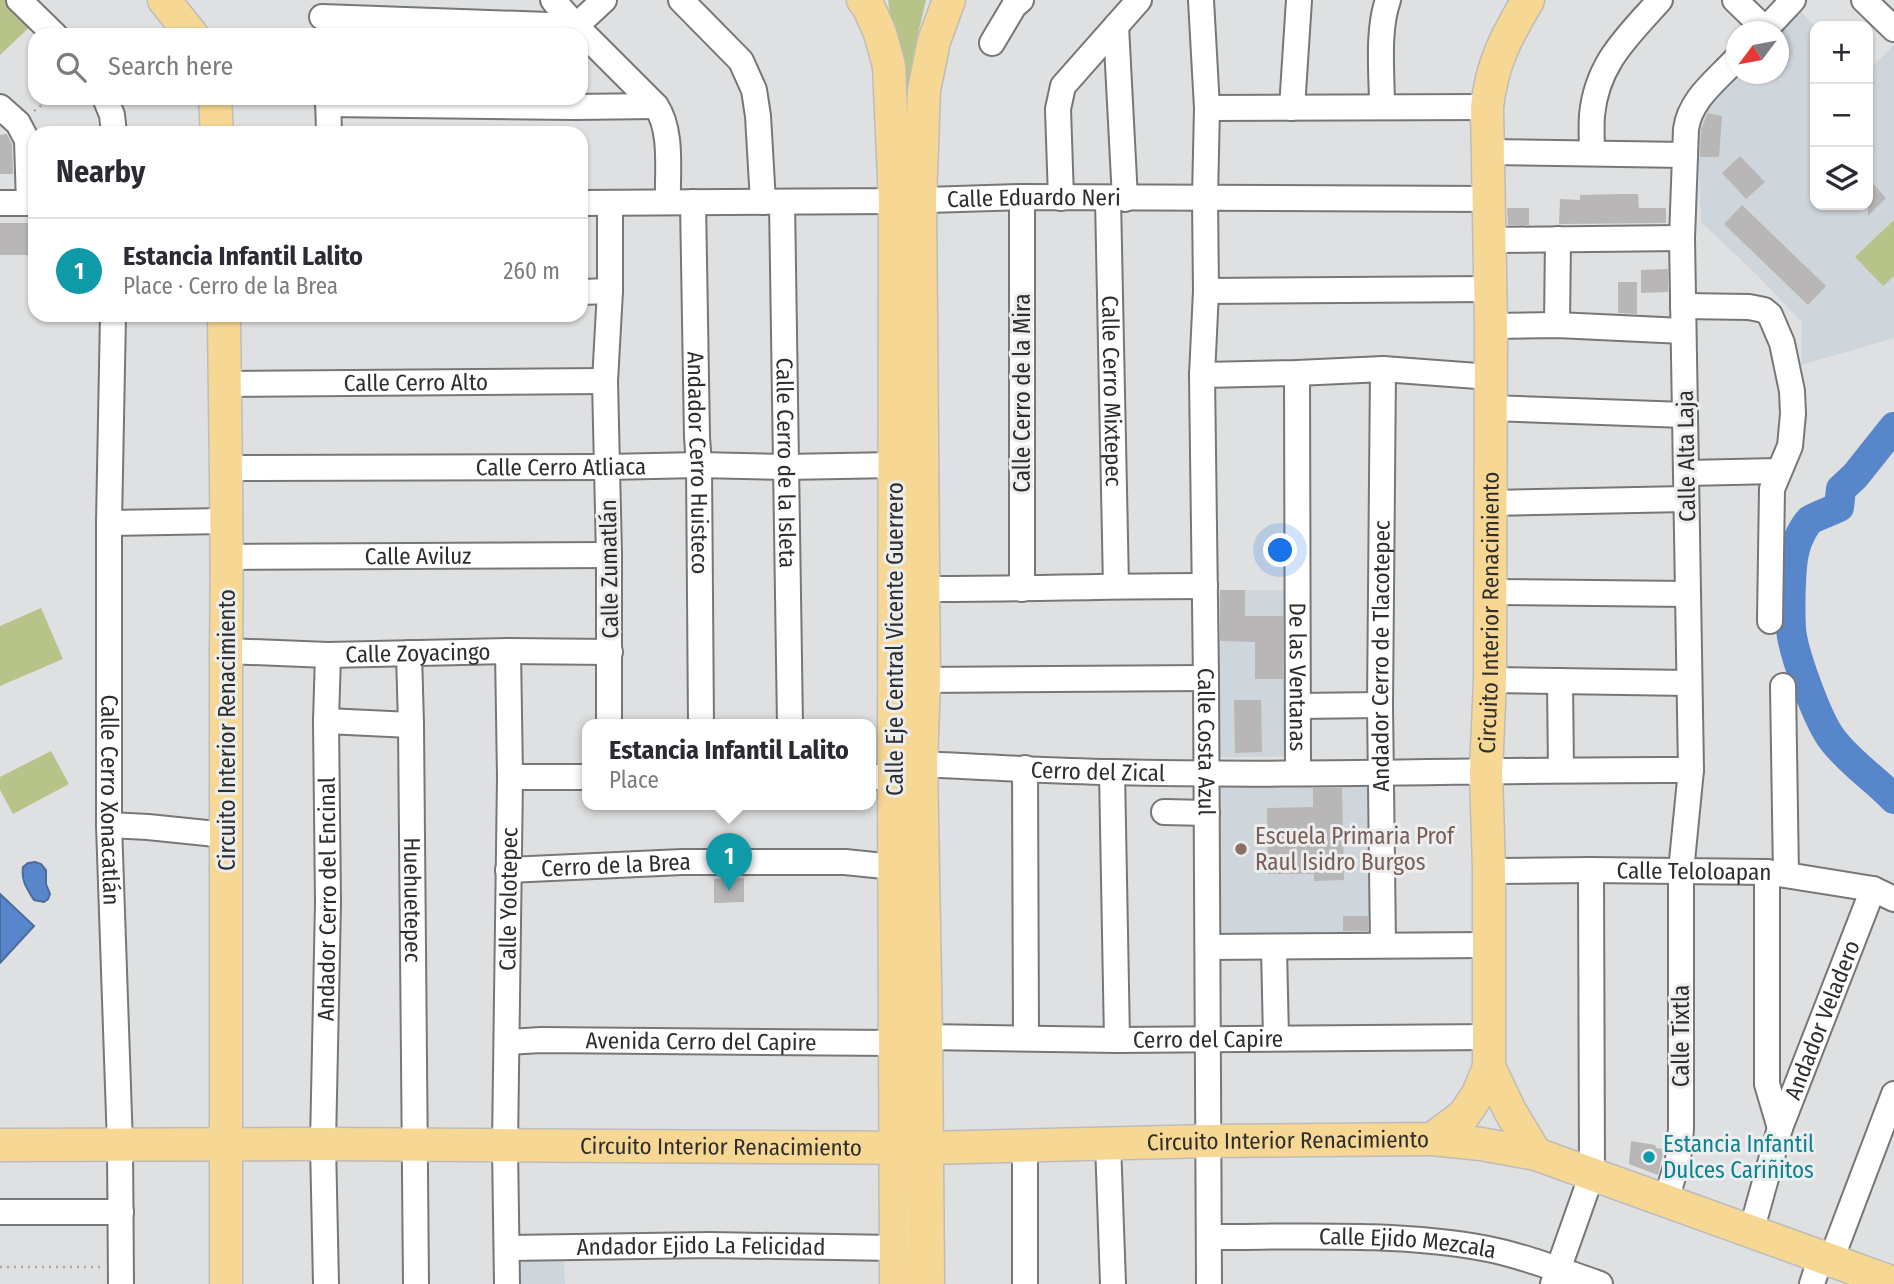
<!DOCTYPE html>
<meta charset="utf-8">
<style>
body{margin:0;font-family:"Fira Sans Condensed",sans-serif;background:#f7f7f7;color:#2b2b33}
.controls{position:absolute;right:21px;top:21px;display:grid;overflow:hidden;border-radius:14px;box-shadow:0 2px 5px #0004}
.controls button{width:63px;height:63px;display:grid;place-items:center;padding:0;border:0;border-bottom:2px solid #e1e1e2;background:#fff;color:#2b2b33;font:35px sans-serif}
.compass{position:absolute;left:1726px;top:21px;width:63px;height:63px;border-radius:50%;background:#fff;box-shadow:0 2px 5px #0004;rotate:238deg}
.you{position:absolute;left:1281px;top:551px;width:24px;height:24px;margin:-18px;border:5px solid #fff;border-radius:50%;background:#1a73e8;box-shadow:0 0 0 10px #1a73e833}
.badge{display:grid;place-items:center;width:46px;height:46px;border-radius:50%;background:#2563eb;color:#fff;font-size:23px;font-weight:700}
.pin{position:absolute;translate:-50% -58px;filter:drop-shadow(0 2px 4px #0008)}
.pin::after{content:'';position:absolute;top:37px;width:24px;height:21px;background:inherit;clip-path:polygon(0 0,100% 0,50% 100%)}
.popup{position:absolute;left:582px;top:719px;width:294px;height:91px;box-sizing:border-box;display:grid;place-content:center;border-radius:14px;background:#fff;filter:drop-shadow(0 2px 5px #0005);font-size:23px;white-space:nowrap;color:#7c7c81}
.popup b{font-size:26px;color:#2b2b33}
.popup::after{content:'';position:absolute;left:50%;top:100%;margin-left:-14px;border:14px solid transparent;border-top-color:#fff}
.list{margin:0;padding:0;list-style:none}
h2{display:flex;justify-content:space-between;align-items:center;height:91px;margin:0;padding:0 28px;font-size:30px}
h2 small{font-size:23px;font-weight:400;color:#7c7c81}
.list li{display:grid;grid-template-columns:46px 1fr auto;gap:21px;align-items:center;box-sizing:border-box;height:105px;padding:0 28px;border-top:2px solid #e1e1e2}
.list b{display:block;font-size:26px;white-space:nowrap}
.list p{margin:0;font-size:23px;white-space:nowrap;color:#7c7c81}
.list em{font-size:23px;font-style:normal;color:#7c7c81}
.icon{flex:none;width:38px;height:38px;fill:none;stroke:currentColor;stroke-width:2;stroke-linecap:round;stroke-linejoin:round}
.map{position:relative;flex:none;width:1894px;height:1284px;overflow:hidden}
.search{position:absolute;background:#fff;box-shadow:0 2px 5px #0004;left:28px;top:28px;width:560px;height:77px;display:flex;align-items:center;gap:18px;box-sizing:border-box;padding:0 24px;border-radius:21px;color:#7c7c81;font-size:26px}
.panel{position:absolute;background:#fff;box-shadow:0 2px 5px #0004;left:28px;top:126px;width:560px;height:196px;border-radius:21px}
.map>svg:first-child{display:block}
.built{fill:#ced5db}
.green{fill:#b8c389}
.water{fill:#5886ca;stroke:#4b6c9b;stroke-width:2}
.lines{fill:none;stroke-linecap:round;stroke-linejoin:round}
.river{stroke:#5886ca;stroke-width:30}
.building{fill:#b8b6b6}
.minor-casing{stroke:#767778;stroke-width:28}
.major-casing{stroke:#bcbcbc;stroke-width:35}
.path{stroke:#a5a5a6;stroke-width:2.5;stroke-dasharray:2 5;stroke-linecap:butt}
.minor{stroke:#fff;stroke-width:24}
.major{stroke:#f7d794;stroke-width:32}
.education-dot{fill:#8d6e63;stroke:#ecedee;stroke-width:2.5}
.culture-dot{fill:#0f9aa8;stroke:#ecedee;stroke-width:2.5}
.labels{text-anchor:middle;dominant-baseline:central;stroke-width:6;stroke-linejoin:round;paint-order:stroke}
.street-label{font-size:23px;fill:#2e2e2e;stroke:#ecedee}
.education-label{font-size:23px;fill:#785e54;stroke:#ecedee;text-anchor:start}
.culture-label{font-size:23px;fill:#0d838f;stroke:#ecedee;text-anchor:start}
</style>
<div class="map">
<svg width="1894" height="1284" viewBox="0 0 1894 1284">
<rect width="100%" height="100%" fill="#dfe0e1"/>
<path class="built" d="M1801,12L1815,26V205H1868V71L1894,45V338L1801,365L1802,322L1756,274L1701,222L1698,146L1700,120L1705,109L1740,74H1778L1779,34Z
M1215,590H1292V757H1215Z
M1378,777L1380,943L1215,944L1218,778Z
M564,1255L565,1284H516L515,1257Z"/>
<path class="green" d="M0,0H12L35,22L0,55Z
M888,0H926L913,55L908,155Z
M1894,220V276L1883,286L1855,257Z
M41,608L63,659L0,686V626Z
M51,751L69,784L13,814L0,790V777Z"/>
<path class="water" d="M35,862L41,864L46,870V884L50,894L48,899L44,902L34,900C27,889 21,881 23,867L28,863Z
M0,894L34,926L0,963Z"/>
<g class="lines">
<path class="river" d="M1894,427L1855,476L1841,489L1839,507C1833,510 1814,517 1810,520C1804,526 1797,540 1795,549C1790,566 1790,611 1791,629C1793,653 1818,721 1832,739C1850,763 1874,778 1894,799"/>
</g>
<path class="building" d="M1708,113L1722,116L1719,157H1700L1701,129Z
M7,134L12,144L13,174H0V135Z
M1740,156L1765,182L1746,199L1722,173Z
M1868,178L1886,198L1868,216Z
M1622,194H1638L1639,208H1666V223L1559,224L1560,199L1580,200V195Z
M1742,205L1826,286L1808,305L1724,224Z
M1507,208H1529V225H1508Z
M0,223H35V255H0Z
M1668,269V292L1641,293V270Z
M1618,282H1637V314L1618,313Z
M1220,590H1245V616H1283V679H1255V642L1220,641Z
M1234,700H1261L1262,752L1235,753Z
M1313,788H1342L1344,880L1314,881V874H1268L1267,808L1313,807Z
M744,878V902L714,903V879Z
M1343,916H1368V931H1343Z
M1631,1141L1655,1145L1656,1148L1664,1149L1658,1175L1629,1164Z"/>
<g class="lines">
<g class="minor-casing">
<g id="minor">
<path d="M19,0L55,35"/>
<path d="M553,0L576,26L656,106C673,131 667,172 668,202"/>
<path d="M681,0L741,61L754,90L758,116L763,202"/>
<path id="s1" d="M1201,0L1207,108L1205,198L1206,291L1202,375L1206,678L1209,1284"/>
<path d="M1735,0L1765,29"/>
<path d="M1864,0L1894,29"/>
<path d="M322,17L576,26L604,0"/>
<path d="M1116,26L1125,199"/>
<path d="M1763,32L1793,0"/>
<path d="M992,43L1014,6L1021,0"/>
<path d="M105,98L112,115L114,133"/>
<path d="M328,98L329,133"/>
<path d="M328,104L573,107L656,106"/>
<path d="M0,107L18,123L27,140L29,203"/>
<path d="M1382,107C1382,75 1377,31 1388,0"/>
<path d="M1207,108L1487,107"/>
<path d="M1292,108L1299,0"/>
<path d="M1488,152L1685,155"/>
<path d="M1592,153C1592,141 1591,128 1592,115C1597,63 1628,36 1660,0"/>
<path d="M1022,197V589"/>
<path d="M1061,198L1058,109L1063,86L1139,0"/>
<path id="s2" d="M1108,199L1116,586"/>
<path id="s3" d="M693,202L697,437L699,465L701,725"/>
<path id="s4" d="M782,202L790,725"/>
<path d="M0,203H35"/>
<path id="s5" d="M581,203L895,201L1022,197L1489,199"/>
<path d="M1490,240L1682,238"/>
<path d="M1206,291L1490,289"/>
<path d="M581,292L610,291"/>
<path d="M1683,306L1749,307L1764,310L1770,315L1782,343L1792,391L1793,414L1790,446L1772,489L1770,621"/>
<path id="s6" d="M113,315L109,523V825L120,1145L121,1284"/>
<path d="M1557,325L1558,239"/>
<path d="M1491,326L1557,325L1683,331"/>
<path id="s7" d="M1297,373L1298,772"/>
<path d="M1202,375L1297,373L1383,369L1491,377"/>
<path id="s8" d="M225,384L605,381"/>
<path d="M1490,408L1685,415"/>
<path id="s9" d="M225,468L607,467L699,465L785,467L896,465"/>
<path d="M1686,473L1778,471"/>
<path d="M1490,503L1686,499"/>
<path d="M109,523L225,521"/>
<path id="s10" d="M227,557L609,555"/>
<path d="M923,589C1017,589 1111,586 1205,586"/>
<path d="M1490,592L1688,594"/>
<path id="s11" d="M226,651L328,655L508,651L610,652"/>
<path id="s12" d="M409,653L411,725L416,1284"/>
<path d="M924,680L1206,678"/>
<path d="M1490,680L1689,683"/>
<path d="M1560,681L1561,770"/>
<path d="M1783,686L1786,875"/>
<path d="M1298,706L1380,705"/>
<path d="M326,721L411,725"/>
<path d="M609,725V555L605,381L610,291V203"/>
<path id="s13" d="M921,764C984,767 1048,771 1112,772C1305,777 1498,769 1691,770"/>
<path d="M1025,768L1026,1038"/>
<path d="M1112,772L1117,1040"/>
<path d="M510,777H587"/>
<path d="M871,777H894"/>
<path d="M1164,812L1207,813"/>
<path d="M109,825L148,827L226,835"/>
<path id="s14" d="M508,870L682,862H845L894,867"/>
<path id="s15" d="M1489,871L1591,870L1767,872L1873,889L1894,899"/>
<path d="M1767,872V1084L1780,1128"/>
<path id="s16" d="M1383,945L1380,705L1383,369"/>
<path d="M1208,947L1489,945"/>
<path d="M1274,948L1276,1038"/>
<path id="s17" d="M926,1037L1117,1040L1490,1037"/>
<path id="s18" d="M507,1042L541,1040L894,1043"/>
<path d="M1108,1143L1113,1284"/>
<path d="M1025,1145V1284"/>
<path d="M1666,1200L1678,1160L1681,1129V871L1691,770L1682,238L1686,129C1690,99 1717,80 1736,59"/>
<path d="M0,1212H121"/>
<path id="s19" d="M1751,1232L1780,1128L1873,889"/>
<path id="s20" d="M1210,1237C1301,1237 1398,1232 1488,1249C1524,1256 1565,1272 1600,1284"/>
<path id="s21" d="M507,1248L710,1245L894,1248"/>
<path d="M1831,1260L1894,1094"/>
<path id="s22" d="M326,1284L323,1144L328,903L326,721L328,655"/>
<path id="s23" d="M507,1284L505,1146L510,777L508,651"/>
<path d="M1553,1284L1592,1174L1591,870"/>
<path d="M1812,1284L1821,1256"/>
</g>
</g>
<g class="major-casing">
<g id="major">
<path d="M164,0L192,35"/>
<path d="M863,0L868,6L880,33L889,66L895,201L894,777L896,1284"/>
<path d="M215,98L217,133"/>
<path d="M224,315C225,427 228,539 226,651V1284"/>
<path d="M1489,1067L1510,1111L1536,1154"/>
<path d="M1432,1139L1481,1144L1536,1154L1894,1283"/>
<path id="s24" d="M0,1145L323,1144L927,1148L1209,1141L1432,1139L1464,1115L1478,1094L1489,1067V871L1486,772L1490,680L1491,326L1487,107C1492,63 1506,37 1528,0"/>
<path d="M928,1284L926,1037L921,764L924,680L920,200L924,90L934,41L949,0"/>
</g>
</g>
<path class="path" d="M34,111L51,98
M0,1267H100"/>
<use href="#minor" class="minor"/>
<use href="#major" class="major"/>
</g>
<circle class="education-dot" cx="1241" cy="849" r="7"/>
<circle class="culture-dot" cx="1649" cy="1157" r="7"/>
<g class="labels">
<g class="street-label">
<text stroke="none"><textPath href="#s5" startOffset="453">Calle Eduardo Neri</textPath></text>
<text stroke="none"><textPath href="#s8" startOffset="191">Calle Cerro Alto</textPath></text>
<text stroke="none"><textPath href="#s2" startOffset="192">Calle Cerro Mixtepec</textPath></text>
<text transform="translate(1022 393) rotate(-90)">Calle Cerro de la Mira</text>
<text transform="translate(1686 456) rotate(-91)">Calle Alta Laja</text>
<text stroke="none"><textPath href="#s3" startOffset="261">Andador Cerro Huisteco</textPath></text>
<text stroke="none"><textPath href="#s4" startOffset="261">Calle Cerro de la Isleta</textPath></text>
<text stroke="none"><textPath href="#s9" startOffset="336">Calle Cerro Atliaca</textPath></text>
<text stroke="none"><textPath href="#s10" startOffset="191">Calle Aviluz</textPath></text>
<text transform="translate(609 569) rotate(-91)">Calle Zumatlán</text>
<text stroke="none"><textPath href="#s24" startOffset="1981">Circuito Interior Renacimiento</textPath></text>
<text transform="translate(895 639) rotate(-90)">Calle Eje Central Vicente Guerrero</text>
<text stroke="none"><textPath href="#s11" startOffset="192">Calle Zoyacingo</textPath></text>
<text stroke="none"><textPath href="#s16" startOffset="289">Andador Cerro de Tlacotepec</textPath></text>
<text stroke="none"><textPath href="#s7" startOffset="304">De las Ventanas</textPath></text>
<text transform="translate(227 730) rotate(-90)">Circuito Interior Renacimiento</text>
<text stroke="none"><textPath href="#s1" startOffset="742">Calle Costa Azul</textPath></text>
<text stroke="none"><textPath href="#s13" startOffset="177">Cerro del Zical</textPath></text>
<text stroke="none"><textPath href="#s6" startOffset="485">Calle Cerro Xonacatlán</textPath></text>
<text stroke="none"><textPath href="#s14" startOffset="108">Cerro de la Brea</textPath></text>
<text stroke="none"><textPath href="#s15" startOffset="205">Calle Teloloapan</textPath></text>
<text stroke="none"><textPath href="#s22" startOffset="385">Andador Cerro del Encinal</textPath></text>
<text stroke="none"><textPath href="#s23" startOffset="385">Calle Yolotepec</textPath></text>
<text stroke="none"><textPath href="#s12" startOffset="247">Huehuetepec</textPath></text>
<text stroke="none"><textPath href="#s19" startOffset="224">Andador Veladero</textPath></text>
<text transform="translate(1681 1036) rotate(-90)">Calle Tixtla</text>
<text stroke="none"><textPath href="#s17" startOffset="282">Cerro del Capire</textPath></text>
<text stroke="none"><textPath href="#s18" startOffset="194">Avenida Cerro del Capire</textPath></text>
<text stroke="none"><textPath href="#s24" startOffset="1288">Circuito Interior Renacimiento</textPath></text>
<text stroke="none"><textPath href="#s24" startOffset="721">Circuito Interior Renacimiento</textPath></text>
<text stroke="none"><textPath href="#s20" startOffset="198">Calle Ejido Mezcala</textPath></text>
<text stroke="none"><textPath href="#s21" startOffset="194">Andador Ejido La Felicidad</textPath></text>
</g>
<g class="education-label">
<text x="1255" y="836">Escuela Primaria Prof<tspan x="1255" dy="26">Raul Isidro Burgos</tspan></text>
</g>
<g class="culture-label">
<text x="1663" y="1144">Estancia Infantil<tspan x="1663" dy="26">Dulces Cariñitos</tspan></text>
</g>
</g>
</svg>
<div class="controls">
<button>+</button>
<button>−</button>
<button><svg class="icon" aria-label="layers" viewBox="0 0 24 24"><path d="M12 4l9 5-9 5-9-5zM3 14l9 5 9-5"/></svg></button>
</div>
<svg class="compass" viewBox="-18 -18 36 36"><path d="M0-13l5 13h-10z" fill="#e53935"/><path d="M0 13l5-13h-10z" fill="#7c7c81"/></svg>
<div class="you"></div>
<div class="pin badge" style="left:729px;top:891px;background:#0f9aa8">1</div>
<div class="popup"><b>Estancia Infantil Lalito</b>Place</div>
<div class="search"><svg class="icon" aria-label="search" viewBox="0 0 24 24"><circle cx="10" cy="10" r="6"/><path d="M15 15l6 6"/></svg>Search here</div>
<section class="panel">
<h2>Nearby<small></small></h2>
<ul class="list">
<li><span class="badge" style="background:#0f9aa8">1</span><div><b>Estancia Infantil Lalito</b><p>Place · Cerro de la Brea</p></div><em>260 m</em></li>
</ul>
</section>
</div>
